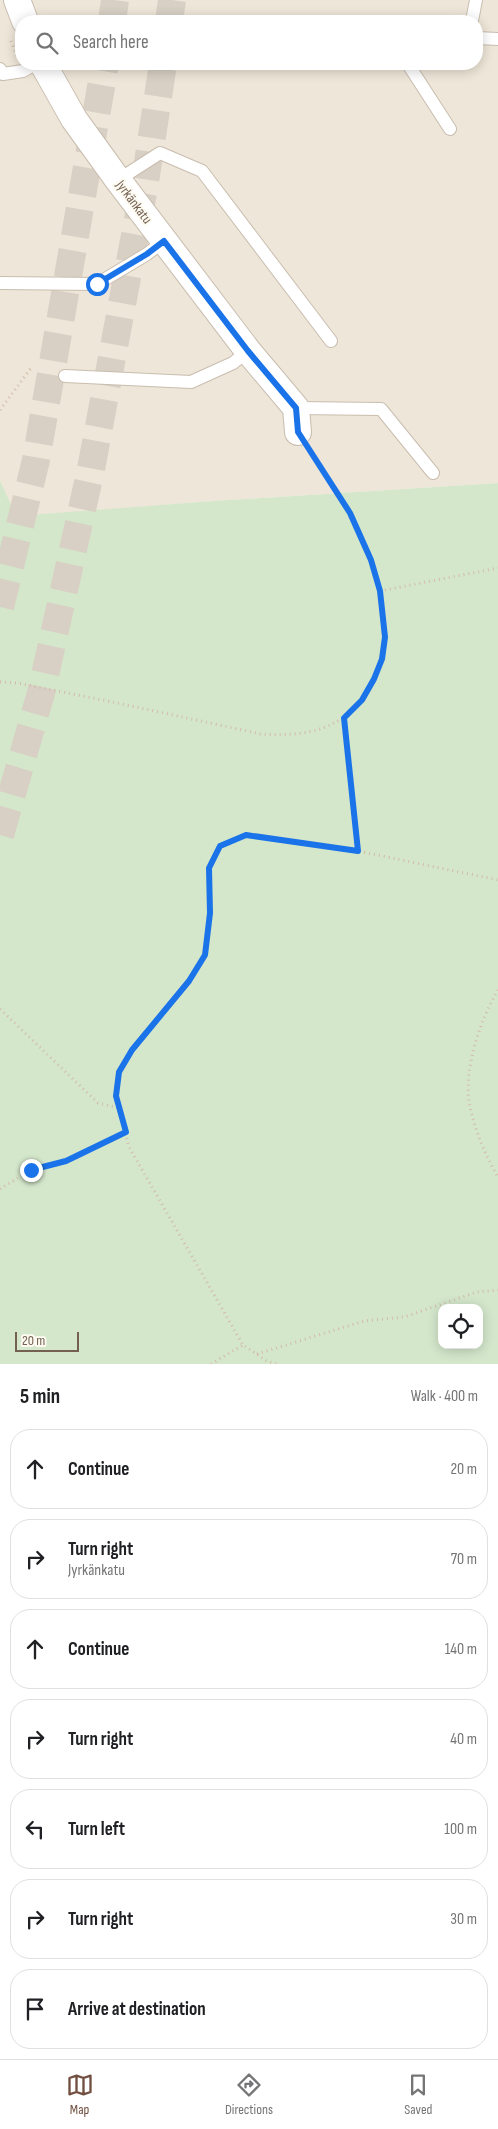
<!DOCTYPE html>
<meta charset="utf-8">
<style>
body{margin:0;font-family:"Sofia Sans Condensed",sans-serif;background:#f6f6f6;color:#202124}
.controls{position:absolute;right:15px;bottom:15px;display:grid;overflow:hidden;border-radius:10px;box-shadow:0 2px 12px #0003}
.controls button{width:45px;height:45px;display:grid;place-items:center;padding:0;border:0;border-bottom:1px solid #e0e0e0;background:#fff;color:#202124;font:25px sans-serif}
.scale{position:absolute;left:15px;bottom:12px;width:64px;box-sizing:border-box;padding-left:5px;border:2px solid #736051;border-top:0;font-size:14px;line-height:18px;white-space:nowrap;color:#736051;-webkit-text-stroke:4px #fdfaf1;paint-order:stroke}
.stop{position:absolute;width:15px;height:15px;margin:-11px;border:4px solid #1a73e8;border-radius:50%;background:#fff}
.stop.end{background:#1a73e8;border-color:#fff;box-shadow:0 1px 5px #0008}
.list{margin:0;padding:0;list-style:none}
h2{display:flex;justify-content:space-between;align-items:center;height:65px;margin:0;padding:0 20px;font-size:21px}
h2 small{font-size:16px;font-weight:400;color:#757577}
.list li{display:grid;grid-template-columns:32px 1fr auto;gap:15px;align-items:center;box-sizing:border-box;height:80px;margin:0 10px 10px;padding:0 10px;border:1px solid #e0e0e0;border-radius:20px}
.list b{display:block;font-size:19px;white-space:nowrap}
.list p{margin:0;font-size:16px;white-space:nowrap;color:#757577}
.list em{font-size:16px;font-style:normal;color:#757577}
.icon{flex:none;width:28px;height:28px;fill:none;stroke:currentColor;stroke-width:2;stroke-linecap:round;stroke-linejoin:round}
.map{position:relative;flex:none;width:498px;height:1364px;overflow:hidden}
.search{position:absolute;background:#fff;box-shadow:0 2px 12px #0003;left:15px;right:15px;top:15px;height:55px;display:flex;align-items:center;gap:12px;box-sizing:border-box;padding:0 18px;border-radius:20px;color:#757577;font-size:19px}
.sheet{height:695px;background:#fff}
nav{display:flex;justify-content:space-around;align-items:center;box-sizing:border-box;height:70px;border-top:1px solid #e0e0e0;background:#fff;font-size:14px;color:#757577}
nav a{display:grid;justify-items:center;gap:2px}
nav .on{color:#714e3f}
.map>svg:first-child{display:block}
.residential{fill:#eee6d8;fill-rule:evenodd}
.green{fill:#d4e7cb;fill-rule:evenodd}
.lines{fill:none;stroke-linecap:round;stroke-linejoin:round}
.motorway-tunnel{stroke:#d8d0c4;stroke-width:28;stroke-dasharray:28 14;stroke-linecap:butt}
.service-casing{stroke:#c9bdaf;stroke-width:14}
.minor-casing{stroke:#c9bdaf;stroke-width:28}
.path{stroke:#d2bca9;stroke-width:3;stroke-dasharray:1 4;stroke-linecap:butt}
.service{stroke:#fff;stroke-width:12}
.minor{stroke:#fff;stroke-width:26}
.route{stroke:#1a73e8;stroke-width:6}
.labels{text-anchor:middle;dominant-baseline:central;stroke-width:4;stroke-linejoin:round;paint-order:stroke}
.street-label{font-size:14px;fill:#736051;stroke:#fdfaf1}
</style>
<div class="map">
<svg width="498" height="1364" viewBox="0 0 498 1364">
<rect width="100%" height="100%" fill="#faf6eb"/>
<path class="residential" d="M0,0H498V483L213,501L16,517L0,480ZM21,21H477V64H21Z"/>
<path class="green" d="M0,480L16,516L213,501L498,483V1364H0ZM442,1308H479V1345H442Z"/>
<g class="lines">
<path class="motorway-tunnel" d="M112,21L115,0
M169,21L172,0
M0,607L36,460L105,64
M0,835L41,693L91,469L145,182L163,64"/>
<g class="service-casing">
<path id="service" d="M472,21L476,0
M477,38L498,39
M408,64L450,129
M0,69L3,74L23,71L35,64
M118,180L160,153L202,171L331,341
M0,283L97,284L147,254L164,241
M65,376L191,382L233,363L248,351
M296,408L381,409L433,473"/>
</g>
<g class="minor-casing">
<path id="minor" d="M17,0L25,21
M43,64L74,119L118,180L248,351L296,408L298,432"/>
</g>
<path class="path" d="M11,41L17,56
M0,410L31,368
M380,591L498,568
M0,682L17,683L108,701L261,734C303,737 343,731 366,692C373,681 380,670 382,658C385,644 384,630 383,616C376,551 345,505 310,452
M344,718L358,851L498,880
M498,990C481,1018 464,1068 469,1101C473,1126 485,1155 498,1177
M0,1009L98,1103L119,1108
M0,1189L31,1170L66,1161L126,1133
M257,1354L364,1321L404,1317L477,1292L498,1290
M211,1364L243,1345
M276,1364L267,1361L243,1345L129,1147L116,1096L119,1073L132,1050L189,981L205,955L210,913L209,868L220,846L246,835L358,851"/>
<use href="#service" class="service"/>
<use href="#minor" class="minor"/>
</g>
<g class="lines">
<path class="route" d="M31,1170L66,1161L126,1132L116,1096L119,1072L132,1050L189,981L205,955L210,913L209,868L220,846L246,835L358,851L344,718L362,700L374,679L382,659L385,637L380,591L371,560L350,513L298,432L296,408L248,351L164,241L147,254L97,284"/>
</g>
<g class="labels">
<g class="street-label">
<text transform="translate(134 202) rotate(53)">Jyrkänkatu</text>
</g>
</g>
</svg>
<div class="controls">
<button><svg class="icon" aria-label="locate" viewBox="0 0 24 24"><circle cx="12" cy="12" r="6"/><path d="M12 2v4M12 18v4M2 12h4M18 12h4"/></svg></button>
</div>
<div class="scale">20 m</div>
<div class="stop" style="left:97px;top:284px"></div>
<div class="stop end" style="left:31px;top:1170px"></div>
<div class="search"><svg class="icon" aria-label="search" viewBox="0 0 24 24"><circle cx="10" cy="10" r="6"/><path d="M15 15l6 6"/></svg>Search here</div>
</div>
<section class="sheet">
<h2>5 min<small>Walk · 400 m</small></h2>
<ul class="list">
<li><svg class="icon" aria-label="ahead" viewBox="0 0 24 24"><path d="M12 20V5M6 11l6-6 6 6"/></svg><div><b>Continue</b></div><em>20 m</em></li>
<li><svg class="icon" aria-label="right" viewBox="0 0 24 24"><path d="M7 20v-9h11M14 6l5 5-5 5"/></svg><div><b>Turn right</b><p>Jyrkänkatu</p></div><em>70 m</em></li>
<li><svg class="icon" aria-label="ahead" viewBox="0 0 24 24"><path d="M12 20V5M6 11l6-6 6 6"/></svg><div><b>Continue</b></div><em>140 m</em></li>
<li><svg class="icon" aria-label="right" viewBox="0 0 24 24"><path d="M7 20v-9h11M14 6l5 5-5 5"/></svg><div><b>Turn right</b></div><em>40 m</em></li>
<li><svg class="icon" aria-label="left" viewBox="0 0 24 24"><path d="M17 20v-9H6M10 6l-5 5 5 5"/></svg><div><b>Turn left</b></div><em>100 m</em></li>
<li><svg class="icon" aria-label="right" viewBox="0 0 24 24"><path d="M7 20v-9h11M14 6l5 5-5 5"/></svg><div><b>Turn right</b></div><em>30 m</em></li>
<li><svg class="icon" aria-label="arrive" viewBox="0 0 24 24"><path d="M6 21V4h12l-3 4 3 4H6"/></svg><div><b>Arrive at destination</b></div></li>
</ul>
</section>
<nav>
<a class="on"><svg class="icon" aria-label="map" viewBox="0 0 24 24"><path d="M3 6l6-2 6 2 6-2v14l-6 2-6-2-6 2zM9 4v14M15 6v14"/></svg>Map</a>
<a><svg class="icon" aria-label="directions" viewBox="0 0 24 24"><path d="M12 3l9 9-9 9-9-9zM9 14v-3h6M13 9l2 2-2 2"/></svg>Directions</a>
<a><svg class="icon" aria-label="saved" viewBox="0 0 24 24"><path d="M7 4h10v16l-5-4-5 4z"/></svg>Saved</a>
</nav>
